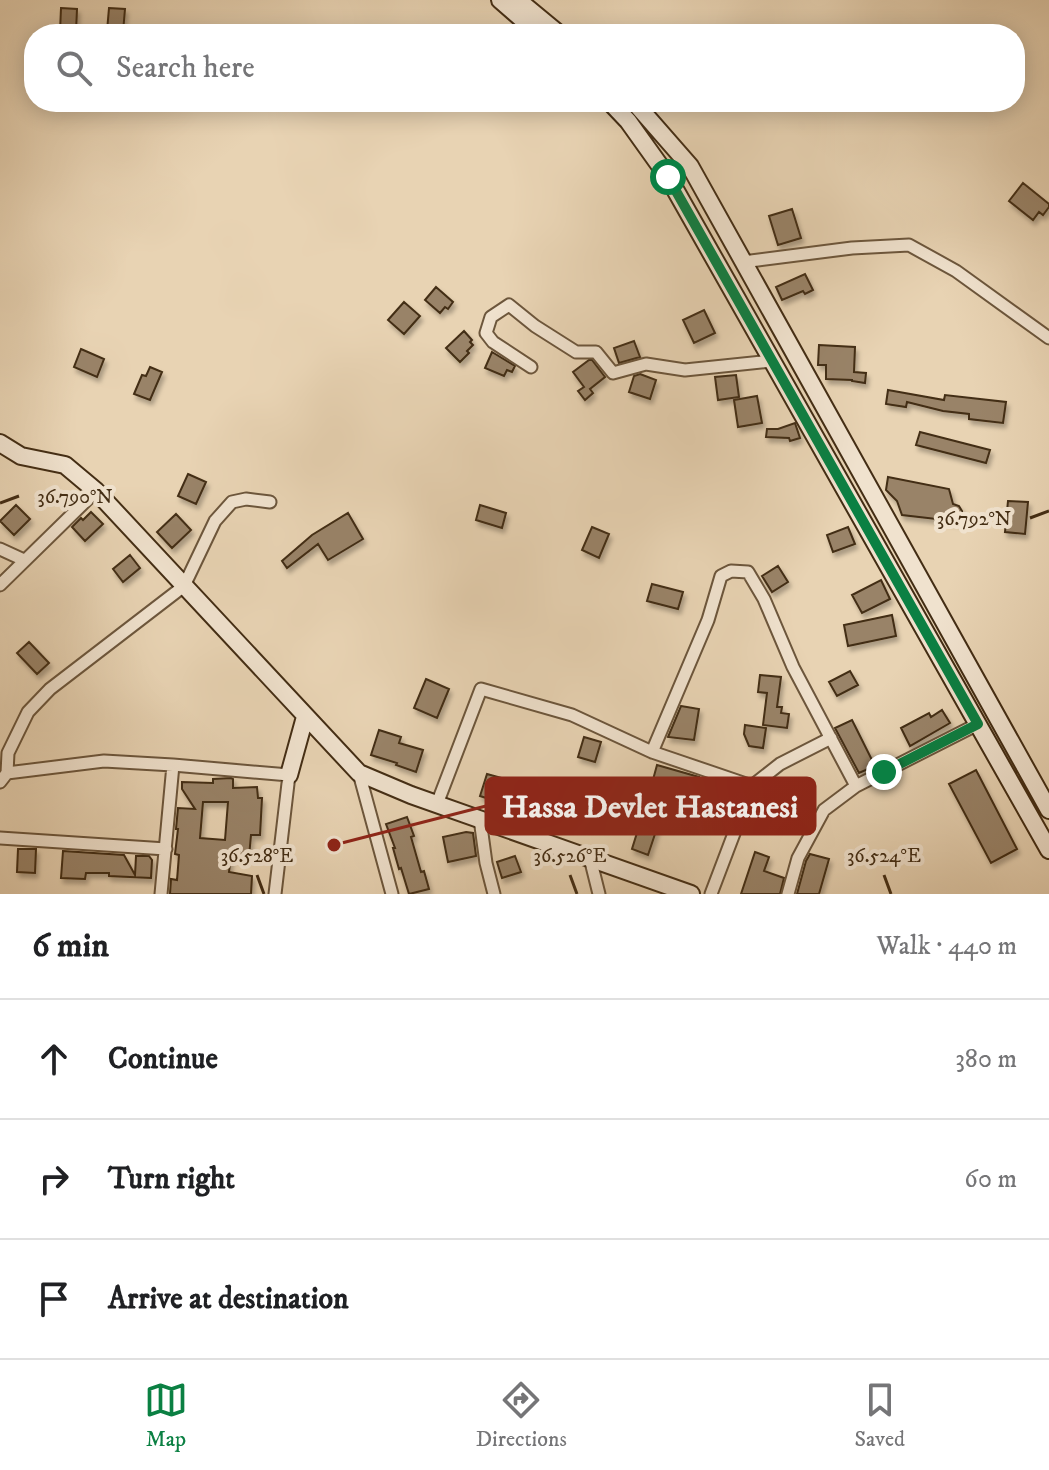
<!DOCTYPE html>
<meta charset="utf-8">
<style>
body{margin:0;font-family:"IM FELL DW Pica",serif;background:#f6f6f6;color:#202124}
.stop{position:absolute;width:24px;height:24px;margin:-18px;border:6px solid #0b8043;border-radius:50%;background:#fff}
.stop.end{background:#0b8043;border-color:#fff;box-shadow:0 2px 8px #0008}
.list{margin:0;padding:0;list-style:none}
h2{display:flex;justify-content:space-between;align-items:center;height:104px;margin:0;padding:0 32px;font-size:34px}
h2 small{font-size:26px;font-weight:400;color:#757577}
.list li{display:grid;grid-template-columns:52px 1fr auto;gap:24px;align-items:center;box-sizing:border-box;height:120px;padding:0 32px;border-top:2px solid #e0e0e0}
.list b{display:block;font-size:30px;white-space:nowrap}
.list em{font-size:26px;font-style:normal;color:#757577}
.icon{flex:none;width:44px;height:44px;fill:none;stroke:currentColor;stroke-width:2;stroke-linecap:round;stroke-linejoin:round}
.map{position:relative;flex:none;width:1049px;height:894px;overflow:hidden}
.search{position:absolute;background:#fff;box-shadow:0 4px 20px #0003;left:24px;right:24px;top:24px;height:88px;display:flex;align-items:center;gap:20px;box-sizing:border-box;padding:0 28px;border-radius:32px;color:#757577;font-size:30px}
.sheet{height:464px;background:#fff}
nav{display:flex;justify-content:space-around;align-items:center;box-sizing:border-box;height:112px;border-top:2px solid #e0e0e0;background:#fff;font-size:22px;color:#757577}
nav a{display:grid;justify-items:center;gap:4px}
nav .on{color:#0b8043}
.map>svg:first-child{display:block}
.building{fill:#998367;stroke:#432d14;stroke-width:2;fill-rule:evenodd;filter:url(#shadow)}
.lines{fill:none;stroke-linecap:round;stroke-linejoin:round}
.street-casing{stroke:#6c563c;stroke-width:15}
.secondary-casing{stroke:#432d14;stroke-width:20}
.street{stroke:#f0e2ce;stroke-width:11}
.secondary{stroke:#f0e2ce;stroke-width:16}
.route{stroke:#0b8043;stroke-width:10}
.ticks{fill:none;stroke:#432d14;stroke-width:3}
.ticks-label{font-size:20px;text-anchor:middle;fill:#432d14;stroke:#f0e2ce;stroke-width:8;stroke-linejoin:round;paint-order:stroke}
.leader{fill:none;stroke:#8f2418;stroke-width:3}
.callout-dot{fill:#8f2418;stroke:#f0e2ce;stroke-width:3}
.callout{fill:#8f2418;stroke:#8f2418;stroke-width:3}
.callout-label{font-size:32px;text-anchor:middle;font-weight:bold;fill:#fff}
</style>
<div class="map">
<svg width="1049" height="894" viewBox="0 0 1049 894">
<defs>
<filter id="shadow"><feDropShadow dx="2.5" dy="4.5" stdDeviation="2" flood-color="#0004"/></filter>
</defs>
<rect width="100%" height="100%" fill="#e8d3b3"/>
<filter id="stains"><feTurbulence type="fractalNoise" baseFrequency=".0025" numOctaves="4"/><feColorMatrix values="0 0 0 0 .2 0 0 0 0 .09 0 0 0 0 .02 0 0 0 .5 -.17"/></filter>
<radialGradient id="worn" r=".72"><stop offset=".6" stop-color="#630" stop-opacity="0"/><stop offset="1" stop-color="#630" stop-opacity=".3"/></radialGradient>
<path class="building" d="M61,8L77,9L76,32H60Z
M109,8L125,9L123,32L107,31Z
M1023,183L1049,204V207L1043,215L1039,212L1033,220L1009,201Z
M792,209L801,238L778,245L769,216Z
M805,274L813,290L805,294L803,291L782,300L776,287Z
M436,287L453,302L448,309L445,307L440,313L425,300Z
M404,302L420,316L404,334L388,320Z
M704,310L715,333L694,343L683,320Z
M464,331L472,340L470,342L473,345L467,351L469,353L460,362L446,348Z
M634,341L640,357L619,363L614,348Z
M819,345L855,347L854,372L866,373L865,383L852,381V380L826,379V365H818Z
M81,349L104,359L97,377L74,367Z
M492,352L515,366L512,372L507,370L504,376L485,368Z
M589,360H592L605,377L590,389L593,393L585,400L578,391L584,387L573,372Z
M150,367L162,372L150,400L134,394L142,375L146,376Z
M640,374L656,380L650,399L629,392L634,376Z
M736,375L739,397L718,400L715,377Z
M888,390L944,400L945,395L1006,402L1003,423L969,419V414L943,411L907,402L906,407L886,404Z
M757,396L762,423L738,427L734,400Z
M795,423L800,438L790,441L789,438L766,437L767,429H778Z
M920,432L990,450L986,463L916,445Z
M188,474L206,482L196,504L178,496Z
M888,477L949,489L953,504L959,506L962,511V522L902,515L897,501L886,490Z
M1008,501L1028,502L1025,534L1005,532Z
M16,505L30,519L14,535L0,521Z
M480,505L506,513L502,528L476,520Z
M91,512L103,524L85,541L72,527L81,518L83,520Z
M348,513L363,539L328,560L318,544L287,568L282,561L312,535Z
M176,514L191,530L172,548L157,532Z
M592,527L609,534L599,558L582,550Z
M848,527L855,544L833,552L827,535Z
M130,555L140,568L123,582L113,569Z
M778,566L788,582L772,592L762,576Z
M881,580L890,599L862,613L852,595Z
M652,584L683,592L678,609L647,601Z
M892,615L896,636L848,646L844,625Z
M29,642L49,663L37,674L17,653Z
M850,671L858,685L837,696L829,682Z
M760,675L781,677L777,707H782L781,713L789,714L787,728L763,725L767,693L758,692Z
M426,679L449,689L437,718L414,708Z
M681,706L699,709L694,740L668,737Z
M942,710L950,723L910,746L901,728L929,713L931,717Z
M852,720L875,766L859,773L835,728Z
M745,725L766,728L763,748L749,746L744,734Z
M379,730L401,737L399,743L423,750L416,772L396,765L397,763L371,755Z
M584,737L601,742L595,762L578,757Z
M657,765L699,777L690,800L651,787Z
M976,770L1017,849L991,863L949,784Z
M487,774L505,779L499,802L480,796Z
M231,778L233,779V788L257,787L258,798H262L260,835H251L249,857L231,856L229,872L252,876L251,894H170L171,879L177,880L179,855L175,854L178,829H176L178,808L195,809L182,789V782L213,783V779ZM203,802H228L225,840L200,838Z
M407,817L414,836L411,837L421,872L424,871L429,889L409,894L401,868L399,869L393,848H395L386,824Z
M641,820L658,825L648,855L632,849Z
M466,832L473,833L476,856L448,862L443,837Z
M18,849H36L35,873L17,872Z
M63,851L124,855L135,875L136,856H149L152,860L151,878L109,876V873H86L85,879L61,878Z
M755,852L769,857L764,871L784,878L780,894H741Z
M810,854L829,859L819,894H797L806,861Z
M515,856L521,872L502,878L497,862Z"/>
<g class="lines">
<g class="street-casing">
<path id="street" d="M743,262L852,248L909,245L956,271L1049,338
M531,367L493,342L486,333L491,317L509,305L535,326L576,352H596L613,373L646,364L685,370L772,361
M0,549L24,560
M0,585L96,491
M652,752L708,620L721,576L731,571L748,572L764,599L793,667L856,786
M7,773L104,761L173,765
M359,773L392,894
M0,782L7,773L8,753L28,712L50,689L184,586L215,521L232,502L246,499L270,502
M437,804L481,689L572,715L652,752L752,786
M480,819L486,863L494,894
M0,838L166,849
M590,858L599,894
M161,894L173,765L289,775L275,894
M711,894L752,786L780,764L831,738
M788,894L798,858L824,810L856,786L978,724"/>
</g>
<g class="secondary-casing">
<path id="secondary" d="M500,0L539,34
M518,0L559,34
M610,102L628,121L668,177L1049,850
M634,102L690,166L1049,810
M0,443L21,456L65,465L96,491L359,773L411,795L691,894
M289,775L305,717"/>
</g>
<use href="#street" class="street"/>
<use href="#secondary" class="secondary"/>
</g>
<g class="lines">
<path class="route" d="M668,177L978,724L884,772"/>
</g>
<path class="ticks" d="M0,503L19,496M1030,518L1049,511M257,875L264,894M570,875L577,894M884,875L891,894"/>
<g class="ticks-label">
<text x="75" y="503">36.790°N</text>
<text x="974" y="525">36.792°N</text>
<text x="257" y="862">36.528°E</text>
<text x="570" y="862">36.526°E</text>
<text x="884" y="862">36.524°E</text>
</g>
<path class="leader" d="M334 845L486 806"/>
<circle class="callout-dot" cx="334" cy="845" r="8"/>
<rect class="callout" x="486" y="778" width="329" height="56" rx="8"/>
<g class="callout-label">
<text x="650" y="817">Hassa Devlet Hastanesi</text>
</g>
<rect width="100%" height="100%" filter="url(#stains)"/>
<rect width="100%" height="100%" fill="url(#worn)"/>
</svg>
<div class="stop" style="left:668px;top:177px"></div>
<div class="stop end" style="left:884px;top:772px"></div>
<div class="search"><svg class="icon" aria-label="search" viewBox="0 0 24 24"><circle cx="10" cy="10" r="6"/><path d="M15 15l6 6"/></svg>Search here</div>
</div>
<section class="sheet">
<h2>6 min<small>Walk · 440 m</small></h2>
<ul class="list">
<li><svg class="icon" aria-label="ahead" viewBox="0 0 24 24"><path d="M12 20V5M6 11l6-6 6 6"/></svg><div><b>Continue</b></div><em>380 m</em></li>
<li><svg class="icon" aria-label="right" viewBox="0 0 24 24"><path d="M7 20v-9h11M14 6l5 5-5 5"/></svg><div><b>Turn right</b></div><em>60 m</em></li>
<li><svg class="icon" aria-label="arrive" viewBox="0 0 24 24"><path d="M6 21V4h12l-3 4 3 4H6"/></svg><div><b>Arrive at destination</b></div></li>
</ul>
</section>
<nav>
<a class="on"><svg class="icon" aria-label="map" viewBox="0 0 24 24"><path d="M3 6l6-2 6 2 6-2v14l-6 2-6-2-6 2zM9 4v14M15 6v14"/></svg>Map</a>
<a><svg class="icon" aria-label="directions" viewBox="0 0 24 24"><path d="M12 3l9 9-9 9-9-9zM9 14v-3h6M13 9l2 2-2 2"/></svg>Directions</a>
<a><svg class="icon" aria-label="saved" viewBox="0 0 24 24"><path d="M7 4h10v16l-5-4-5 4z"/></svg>Saved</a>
</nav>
